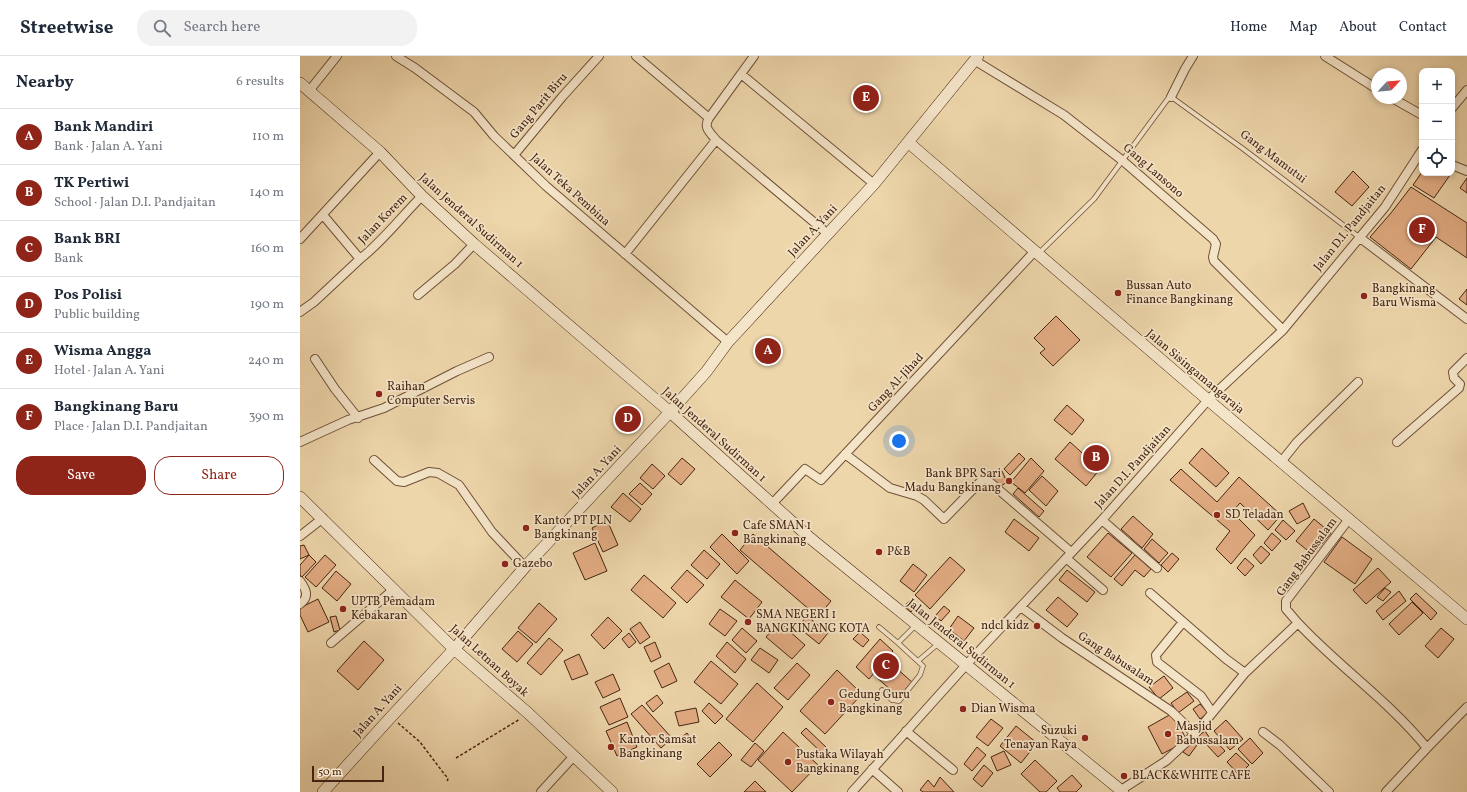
<!DOCTYPE html>
<meta charset="utf-8">
<style>
body{margin:0;font-family:Vollkorn,serif;background:#f2f2f3;color:#1f2937}
.controls{position:absolute;right:12px;top:12px;display:grid;overflow:hidden;border-radius:8px;box-shadow:0 2px 6px #0003}
.controls button{width:36px;height:36px;display:grid;place-items:center;padding:0;border:0;border-bottom:1px solid #e0e1e3;background:#fff;color:#1f2937;font:20px sans-serif}
.compass{position:absolute;left:1071px;top:12px;width:36px;height:36px;border-radius:50%;background:#fff;box-shadow:0 2px 6px #0003;rotate:64deg}
.scale{position:absolute;left:12px;bottom:10px;width:72px;box-sizing:border-box;padding-left:4px;border:2px solid #452411;border-top:0;font-size:11px;line-height:14px;white-space:nowrap;color:#452411;-webkit-text-stroke:3px #f4e4c8;paint-order:stroke}
.you{position:absolute;left:599px;top:385px;width:14px;height:14px;margin:-10px;border:3px solid #fff;border-radius:50%;background:#1a73e8;box-shadow:0 0 0 6px #1a73e833}
.badge{display:grid;place-items:center;width:26px;height:26px;border-radius:50%;background:#8f2418;color:#fff;font-size:13px;font-weight:700}
.pin{position:absolute;translate:-50% -50%;border:2px solid #fff;box-shadow:0 1px 4px #0006}
.list{margin:0;padding:0;list-style:none}
h2{display:flex;justify-content:space-between;align-items:center;height:52px;margin:0;padding:0 16px;font-size:17px}
h2 small{font-size:13px;font-weight:400;color:#747a83}
.list li{display:grid;grid-template-columns:26px 1fr auto;gap:12px;align-items:center;box-sizing:border-box;height:56px;padding:0 16px;border-top:1px solid #e0e1e3}
.list b{display:block;font-size:15px;white-space:nowrap}
.list p{margin:0;font-size:13px;white-space:nowrap;color:#747a83}
.list em{font-size:13px;font-style:normal;color:#747a83}
.actions{display:flex;gap:8px;padding:12px 16px}
.actions a{flex:1;padding:9px 0;border:1px solid #8f2418;border-radius:16px;text-align:center;font-size:14px;color:#8f2418}
.actions .main{background:#8f2418;color:#fff}
.icon{flex:none;width:22px;height:22px;fill:none;stroke:currentColor;stroke-width:2;stroke-linecap:round;stroke-linejoin:round}
.map{position:relative;flex:none;width:1167px;height:736px;overflow:hidden}
header{display:flex;align-items:center;gap:24px;box-sizing:border-box;height:56px;padding:0 20px;background:#fff;border-bottom:1px solid #e0e1e3}
header strong{font-size:19px}
nav{display:flex;gap:22px;margin-inline-start:auto;font-size:14px}
.search{width:280px;height:36px;background:#f2f2f3;display:flex;align-items:center;gap:10px;box-sizing:border-box;padding:0 14px;border-radius:16px;color:#747a83;font-size:15px}
main{display:flex}
aside{flex:1;background:#fff}
.map>svg:first-child{display:block}
.building{fill:#e4ad84;stroke:#452411}
.lines{fill:none;stroke-linecap:round;stroke-linejoin:round}
.lane-casing{stroke:#6f5038;stroke-width:5.5}
.street-casing{stroke:#6f5038;stroke-width:10}
.secondary-casing{stroke:#452411;stroke-width:12}
.path{stroke:#452411;stroke-width:1.5;stroke-dasharray:3 2;stroke-linecap:butt}
.lane{stroke:#f4e4c8;stroke-width:4}
.street{stroke:#f4e4c8;stroke-width:8}
.secondary{stroke:#f4e4c8;stroke-width:11}
.poi-dot{fill:#8f2418;stroke:#f4e4c8;stroke-width:1.5}
.labels{text-anchor:middle;dominant-baseline:central;stroke-width:3.5;stroke-linejoin:round;paint-order:stroke}
.street-label{font-size:12px;fill:#452411;stroke:#f4e4c8}
.poi-label{font-size:12px;fill:#452411;stroke:#f4e4c8;text-anchor:start}
</style>
<header>
<strong>Streetwise</strong>
<div class="search"><svg class="icon" aria-label="search" viewBox="0 0 24 24"><circle cx="10" cy="10" r="6"/><path d="M15 15l6 6"/></svg>Search here</div>
<nav><a>Home</a><a>Map</a><a>About</a><a>Contact</a></nav>
</header>
<main>
<aside>
<h2>Nearby<small>6 results</small></h2>
<ul class="list">
<li><span class="badge">A</span><div><b>Bank Mandiri</b><p>Bank · Jalan A. Yani</p></div><em>110 m</em></li>
<li><span class="badge">B</span><div><b>TK Pertiwi</b><p>School · Jalan D.I. Pandjaitan</p></div><em>140 m</em></li>
<li><span class="badge">C</span><div><b>Bank BRI</b><p>Bank</p></div><em>160 m</em></li>
<li><span class="badge">D</span><div><b>Pos Polisi</b><p>Public building</p></div><em>190 m</em></li>
<li><span class="badge">E</span><div><b>Wisma Angga</b><p>Hotel · Jalan A. Yani</p></div><em>240 m</em></li>
<li><span class="badge">F</span><div><b>Bangkinang Baru</b><p>Place · Jalan D.I. Pandjaitan</p></div><em>390 m</em></li>
</ul>
<div class="actions"><a class="main">Save</a><a>Share</a></div>
</aside>
<div class="map">
<svg width="1167" height="736" viewBox="0 0 1167 736">
<rect width="100%" height="100%" fill="#eed6ab"/>
<filter id="stains"><feTurbulence type="fractalNoise" baseFrequency=".005" numOctaves="4"/><feColorMatrix values="0 0 0 0 .2 0 0 0 0 .09 0 0 0 0 .02 0 0 0 .5 -.17"/></filter>
<radialGradient id="worn" r=".72"><stop offset=".6" stop-color="#630" stop-opacity="0"/><stop offset="1" stop-color="#630" stop-opacity=".3"/></radialGradient>
<path class="building" d="M1053,115L1069,131L1052,150L1035,136Z
M1122,116L1147,117L1150,119L1134,142L1113,129Z
M1167,122V137L1160,132Z
M1111,131L1167,167V202L1136,181L1111,213L1070,181L1091,157Z
M1167,233V249L1159,243Z
M756,260L780,284L753,310L740,297L745,293L734,282Z
M767,349L784,364L772,379L754,364Z
M770,386L800,413L786,430L755,403Z
M902,392L929,417L916,431L889,407Z
M719,397L725,403L710,419L704,413Z
M382,402L395,413L381,429L368,418Z
M731,402L744,415L725,437L711,426Z
M352,408L365,420L353,433L340,422Z
M881,413L917,446L939,421L981,459L968,474L940,447L932,456L955,479L931,508L916,493L930,475L870,424Z
M697,415L698,417L702,415L707,426L698,432L691,420Z
M742,420L758,435L746,450L729,434Z
M340,427L352,438L342,449L329,438Z
M718,432L744,455L739,461L713,438Z
M323,437L341,453L330,466L311,451Z
M1003,447L1010,461L997,468L989,455Z
M833,460L853,478L842,492L821,473Z
M714,463L739,482L729,495L705,476Z
M1014,463L1031,477L1013,499L996,485Z
M307,464L318,489L303,496L292,472Z
M983,464L995,475L986,484L975,474Z
M808,477L832,497L811,521L787,501Z
M972,477L981,485L972,495L964,487Z
M422,478L449,505L437,518L410,491Z
M453,478L531,545L518,561L440,494Z
M1042,481L1072,503L1055,528L1024,506Z
M852,483L868,497L859,507L844,493Z
M295,487L307,515L285,524L273,497Z
M4,489L9,499L0,503V490Z
M961,490L970,498L961,508L953,499Z
M404,494L420,508L407,523L391,509Z
M872,497L879,503L868,516L861,509Z
M9,499L16,506L2,521L0,519V509Z
M25,499L36,509L16,531L5,521Z
M835,499L851,513L844,521L835,514L822,530L814,523Z
M650,501L665,514L630,553L615,539Z
M945,502L954,510L945,520L937,512Z
M613,508L627,519L614,536L600,525Z
M1078,512L1091,526L1066,548L1053,534Z
M387,514L404,529L387,547L371,532Z
M767,514L795,536L787,546L759,524Z
M36,515L51,528L37,545L22,532Z
M344,519L376,547L363,562L331,534Z
M435,524L462,546L449,563L421,541Z
M1085,532L1091,536L1083,545L1077,541Z
M1099,535L1106,545L1083,564L1076,555Z
M1116,537L1137,557L1131,564L1110,543Z
M758,541L778,558L767,571L746,554Z
M18,543L29,566L8,576L0,559V552Z
M610,544L616,550L611,556L604,550Z
M1112,546L1123,557L1099,579L1089,568Z
M239,547L257,563L236,587L218,572Z
M644,550L650,555L641,565L635,560Z
M420,553L437,565L425,580L409,568Z
M36,560L40,574L34,576L30,561Z
M507,560L528,577L519,588L498,571Z
M658,560L674,572L664,585L649,573Z
M308,561L322,575L304,593L291,579Z
M340,566L350,581L340,588L330,573Z
M479,566L505,589L492,603L466,581Z
M442,572L457,585L446,597L432,584Z
M1141,572L1154,583L1138,602L1125,590Z
M218,575L233,588L217,606L202,593Z
M560,576L569,584L563,591L553,583Z
M329,577L336,586L329,592L322,583Z
M249,582L263,594L241,619L227,607Z
M580,583L593,595L569,623L556,611Z
M64,585L84,604L58,634L37,615Z
M355,586L361,601L351,606L344,591Z
M427,586L446,603L435,617L416,600Z
M460,592L478,604L469,617L451,604Z
M279,598L288,618L272,624L264,605Z
M411,605L438,628L421,648L394,626Z
M588,605L612,626L599,641L575,620Z
M369,607L377,625L362,632L354,615Z
M497,607L510,619L488,644L474,632Z
M537,614L562,638L525,678L500,655Z
M313,618L320,634L303,642L295,626Z
M864,620L873,632L859,643L849,631Z
M457,627L483,651L453,686L426,663Z
M887,636L894,645L878,657L871,647Z
M357,639L363,647L353,656L346,647Z
M320,642L328,661L309,669L300,651Z
M409,647L423,660L415,668L402,655Z
M900,648L908,657L900,663L893,653Z
M342,649L372,682L361,692L331,658Z
M396,652L399,666L379,670L375,656Z
M873,657L887,685L862,698L848,671Z
M691,663L703,672L688,690L676,681Z
M926,664L943,683L930,694L914,675Z
M327,666L337,691L317,700L306,675Z
M716,670L737,687L721,707L700,690Z
M506,672L528,693L523,698L501,677Z
M905,675L909,681L899,688L895,682Z
M483,676L518,709L492,736L458,704Z
M387,677L391,683L383,688L379,683Z
M913,682L925,695L918,701L906,688Z
M950,682L963,697L952,708L938,693Z
M891,685L897,689L889,700L883,696Z
M419,686L432,699L410,721L397,708Z
M455,687L464,695L451,711L441,704Z
M677,691L686,699L672,715L664,708Z
M704,695L711,709L697,715L691,701Z
M936,697L949,709L939,719L927,706Z
M735,704L757,725L746,736H740L721,718Z
M684,709L693,717L682,731L673,723Z
M772,719L782,730L776,736H760L757,732Z
M640,721L654,736H623L620,734L628,724L634,731Z
M455,725L466,736H444Z"/>
<g class="lines">
<g class="lane-casing">
<path id="lane" d="M738,198L794,143L870,40L942,92L1059,181
M579,571L598,587
M618,605L639,587
M582,634L592,644L599,645L620,619L623,610L598,587L616,569"/>
</g>
<g class="street-casing">
<path id="street" d="M96,0L115,12L174,56L194,80L246,130L428,286
M336,0L409,62
M454,0L409,62C403,72 410,76 416,84L528,178
M1025,0L1077,33
M674,4L764,59L823,105L913,183L916,188L913,201L914,205L983,274
M441,18L574,128
M9,35L37,0
M871,41L885,13L893,0
M1092,42L1122,59
M1152,52L1167,34
M214,99L262,41L299,0
M1152,109L1167,115
M23,159L60,203C83,185 101,161 122,140
M1059,181L1167,263
M0,183L80,96
M325,198L416,84
M118,239L155,208L174,188
M0,256L14,246L60,203
M15,303L35,333L58,362
M0,386L48,364L84,352L157,315L189,301
M1097,386L1159,332L1160,328L1154,322L1153,316L1167,302
M545,398L590,432L617,440L624,444L644,463L682,424L685,422L771,496
M74,404L97,425L104,426L129,416L138,417L159,429L192,476L225,511
M981,406L997,386L1058,326
M472,448L505,413L521,424L734,196
M802,464L857,512
M0,480L23,462
M766,502L803,534
M0,525C6,533 10,541 0,548
M850,537L926,603L945,617
M721,551L762,582L871,655L895,678
M883,566L856,599L857,606L901,640L912,656
M998,567C1039,611 1089,645 1127,692
M31,587L94,533
M606,675L653,714
M963,676L980,689L1029,736
M572,713L598,736
M821,734L866,705L895,678L945,617L998,567L986,553V545L1049,463
M241,736L274,700
M552,736L666,609L802,464L908,344L983,274L1085,151L1122,94
M1086,736L1127,692L1167,651"/>
</g>
<g class="secondary-casing">
<path id="secondary" d="M0,27L80,96L122,140L174,188L370,356L510,482L823,736
M609,87L908,344L1167,563
M0,441L154,593L228,657L312,736
M23,736L91,661L156,591L225,511L370,356L406,316L428,286L574,128L678,0"/>
</g>
<path class="path" d="M98,667L120,686L145,719L148,722L147,727
M156,702L220,663"/>
<use href="#lane" class="lane"/>
<use href="#street" class="street"/>
<use href="#secondary" class="secondary"/>
</g>
<g class="poi-dot">
<circle cx="818" cy="237" r="4"/>
<circle cx="1064" cy="240" r="4"/>
<circle cx="79" cy="338" r="4"/>
<circle cx="709" cy="425" r="4"/>
<circle cx="917" cy="459" r="4"/>
<circle cx="226" cy="472" r="4"/>
<circle cx="435" cy="477" r="4"/>
<circle cx="579" cy="496" r="4"/>
<circle cx="205" cy="508" r="4"/>
<circle cx="43" cy="553" r="4"/>
<circle cx="448" cy="566" r="4"/>
<circle cx="737" cy="570" r="4"/>
<circle cx="531" cy="646" r="4"/>
<circle cx="663" cy="653" r="4"/>
<circle cx="868" cy="678" r="4"/>
<circle cx="785" cy="682" r="4"/>
<circle cx="311" cy="691" r="4"/>
<circle cx="488" cy="706" r="4"/>
<circle cx="824" cy="720" r="4"/>
</g>
<g class="labels">
<g class="street-label">
<text transform="translate(239 50) rotate(-50)">Gang Parit Biru</text>
<text transform="translate(973 101) rotate(37)">Gang Mamutui</text>
<text transform="translate(853 115) rotate(41)">Gang Lansono</text>
<text transform="translate(270 134) rotate(42)">Jalan Teka Pembina</text>
<text transform="translate(83 163) rotate(-46)">Jalan Korem</text>
<text transform="translate(171 165) rotate(42)">Jalan Jenderal Sudirman 1</text>
<text transform="translate(1050 172) rotate(-51)">Jalan D.I. Pandjaitan</text>
<text transform="translate(513 175) rotate(-47)">Jalan A. Yani</text>
<text transform="translate(895 316) rotate(40)">Jalan Sisingamangaraja</text>
<text transform="translate(596 327) rotate(-47)">Gang Al-Jihad</text>
<text transform="translate(414 379) rotate(42)">Jalan Jenderal Sudirman 1</text>
<text transform="translate(833 411) rotate(-48)">Jalan D.I. Pandjaitan</text>
<text transform="translate(297 416) rotate(-47)">Jalan A. Yani</text>
<text transform="translate(1007 501) rotate(-54)">Gang Babussalam</text>
<text transform="translate(661 588) rotate(39)">Jalan Jenderal Sudirman 1</text>
<text transform="translate(816 603) rotate(33)">Gang Babusalam</text>
<text transform="translate(189 605) rotate(42)">Jalan Letnan Boyak</text>
<text transform="translate(78 655) rotate(-48)">Jalan A. Yani</text>
</g>
<g class="poi-label">
<text x="826" y="230">Bussan Auto<tspan x="826" dy="14">Finance Bangkinang</tspan></text>
<text x="1072" y="233">Bangkinang<tspan x="1072" dy="14">Baru Wisma</tspan></text>
<text x="87" y="331">Raihan<tspan x="87" dy="14">Computer Servis</tspan></text>
<text x="701" y="418" text-anchor="end">Bank BPR Sari<tspan x="701" dy="14">Madu Bangkinang</tspan></text>
<text x="925" y="459">SD Teladan</text>
<text x="234" y="465">Kantor PT PLN<tspan x="234" dy="14">Bangkinang</tspan></text>
<text x="443" y="470">Cafe SMAN 1<tspan x="443" dy="14">Bangkinang</tspan></text>
<text x="587" y="496">P&amp;B</text>
<text x="213" y="508">Gazebo</text>
<text x="51" y="546">UPTB Pemadam<tspan x="51" dy="14">Kebakaran</tspan></text>
<text x="456" y="559">SMA NEGERI 1<tspan x="456" dy="14">BANGKINANG KOTA</tspan></text>
<text x="729" y="570" text-anchor="end">ndcl kidz</text>
<text x="539" y="639">Gedung Guru<tspan x="539" dy="14">Bangkinang</tspan></text>
<text x="671" y="653">Dian Wisma</text>
<text x="876" y="671">Masjid<tspan x="876" dy="14">Babussalam</tspan></text>
<text x="777" y="675" text-anchor="end">Suzuki<tspan x="777" dy="14">Tenayan Raya</tspan></text>
<text x="319" y="684">Kantor Samsat<tspan x="319" dy="14">Bangkinang</tspan></text>
<text x="496" y="699">Pustaka Wilayah<tspan x="496" dy="14">Bangkinang</tspan></text>
<text x="832" y="720">BLACK&amp;WHITE CAFE</text>
</g>
</g>
<rect width="100%" height="100%" filter="url(#stains)"/>
<rect width="100%" height="100%" fill="url(#worn)"/>
</svg>
<div class="controls">
<button>+</button>
<button>−</button>
<button><svg class="icon" aria-label="locate" viewBox="0 0 24 24"><circle cx="12" cy="12" r="6"/><path d="M12 2v4M12 18v4M2 12h4M18 12h4"/></svg></button>
</div>
<svg class="compass" viewBox="-18 -18 36 36"><path d="M0-13l5 13h-10z" fill="#e53935"/><path d="M0 13l5-13h-10z" fill="#747a83"/></svg>
<div class="scale">50 m</div>
<div class="you"></div>
<div class="pin badge" style="left:468px;top:295px">A</div>
<div class="pin badge" style="left:796px;top:402px">B</div>
<div class="pin badge" style="left:586px;top:610px">C</div>
<div class="pin badge" style="left:328px;top:363px">D</div>
<div class="pin badge" style="left:566px;top:42px">E</div>
<div class="pin badge" style="left:1122px;top:174px">F</div>
</div>
</main>
